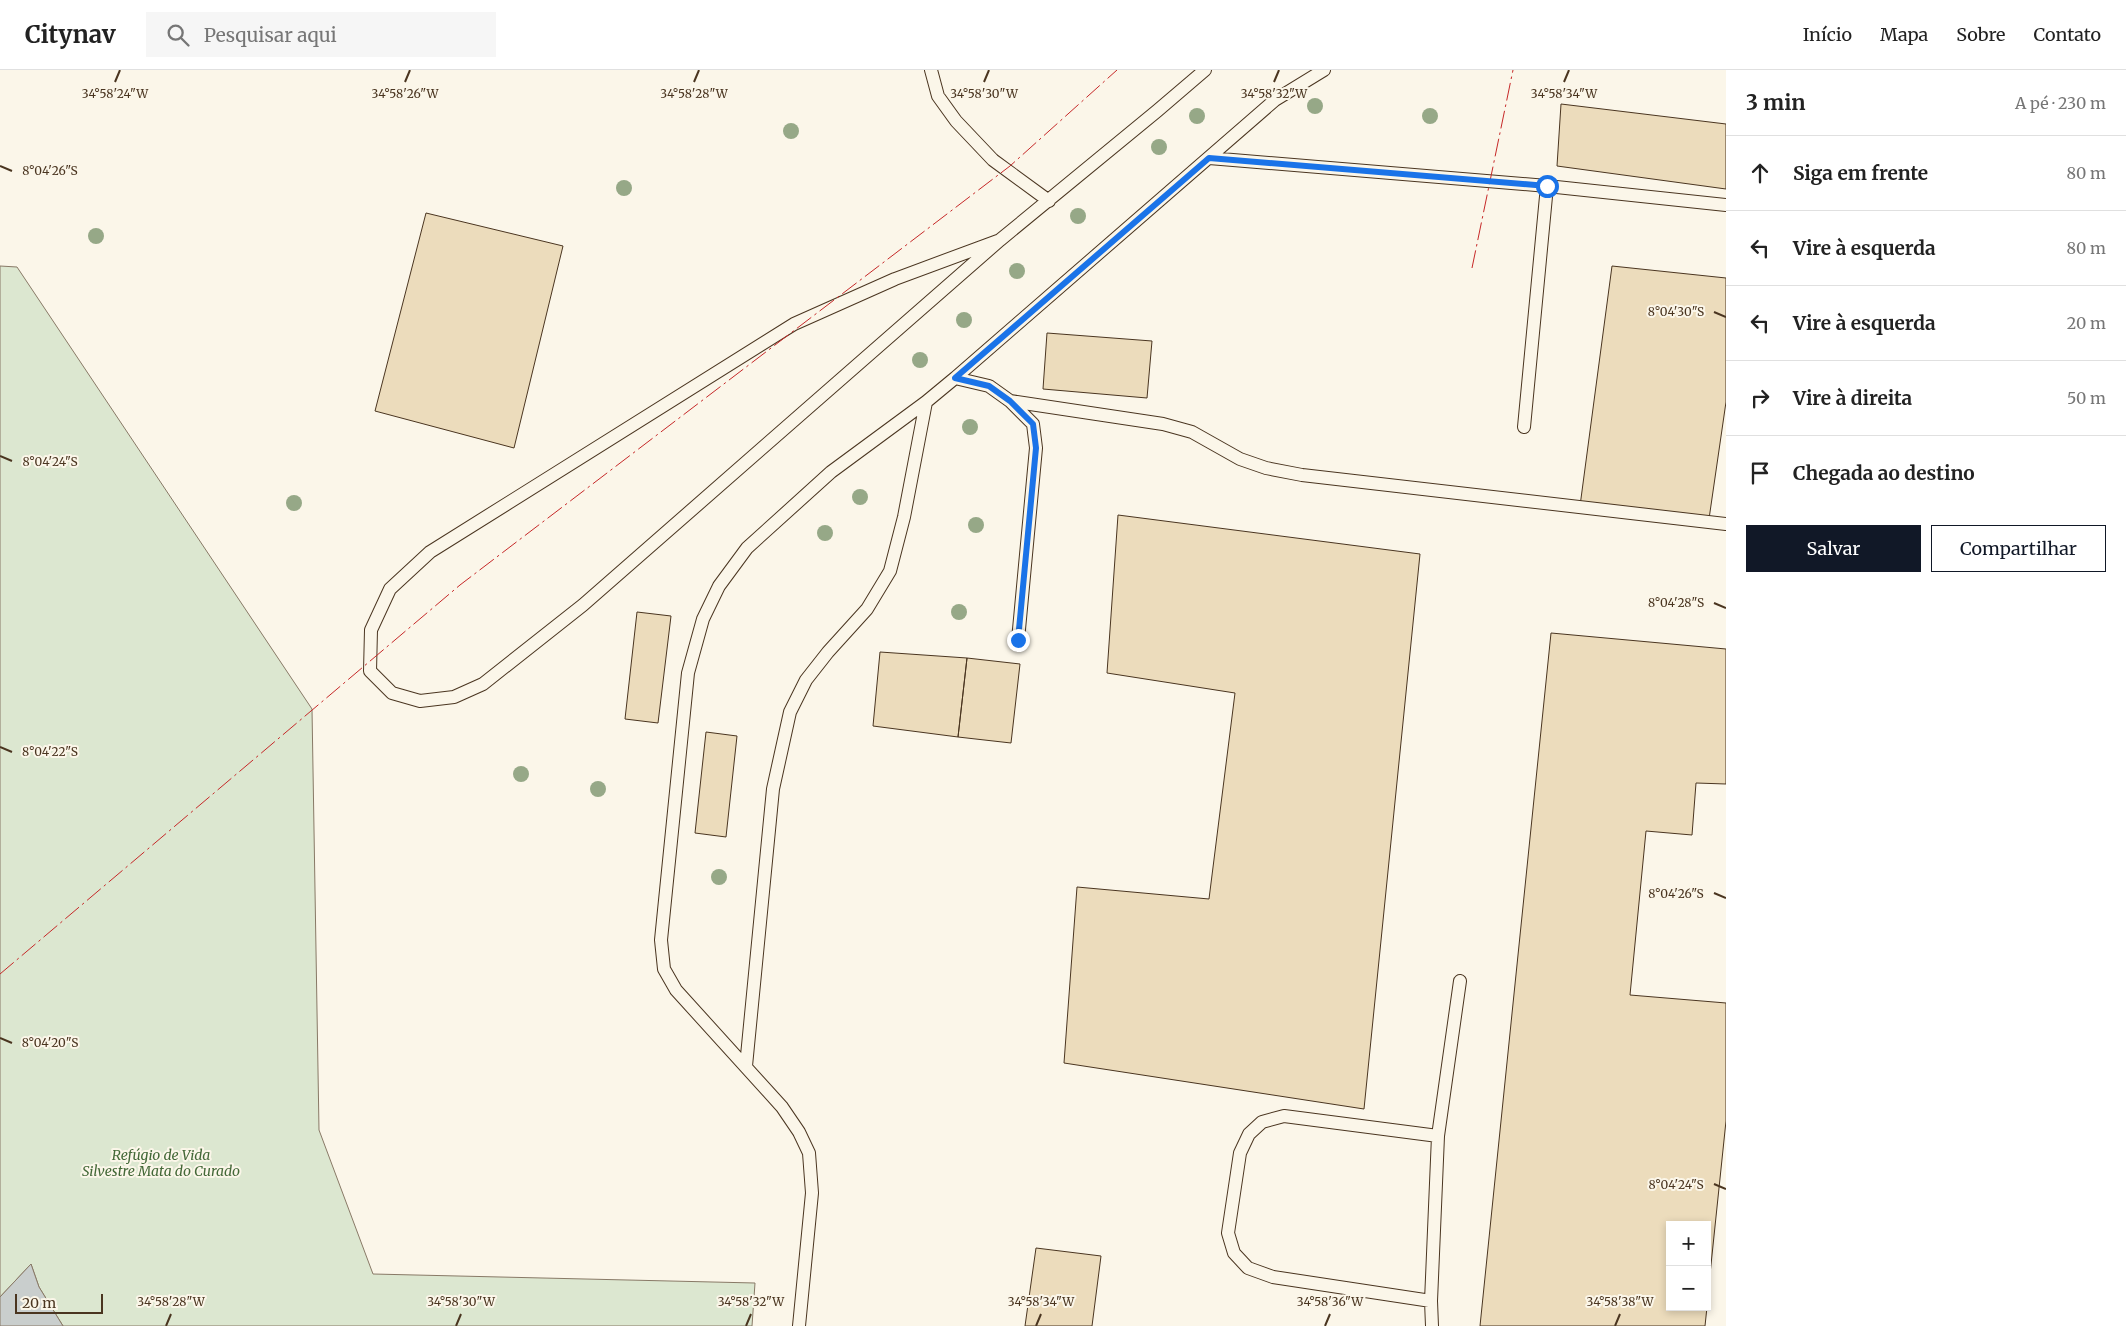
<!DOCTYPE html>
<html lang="pt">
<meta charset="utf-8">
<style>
body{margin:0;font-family:Merriweather,serif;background:#f6f6f6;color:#222}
.controls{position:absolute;right:15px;bottom:15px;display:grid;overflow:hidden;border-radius:0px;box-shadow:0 2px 8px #0003}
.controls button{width:45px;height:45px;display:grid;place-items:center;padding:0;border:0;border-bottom:1px solid #e0e0e0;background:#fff;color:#222;font:25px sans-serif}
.scale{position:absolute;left:15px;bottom:12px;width:88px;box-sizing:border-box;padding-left:5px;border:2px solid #4a3520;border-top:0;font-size:14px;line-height:18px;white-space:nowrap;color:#4a3520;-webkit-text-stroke:4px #fbf6e9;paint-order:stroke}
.stop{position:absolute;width:15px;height:15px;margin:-11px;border:4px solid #1a73e8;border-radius:50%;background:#fff}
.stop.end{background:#1a73e8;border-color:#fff;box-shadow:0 1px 5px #0008}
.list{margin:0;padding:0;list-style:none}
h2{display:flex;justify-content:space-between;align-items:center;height:65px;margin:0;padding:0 20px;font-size:21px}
h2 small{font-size:16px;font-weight:400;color:#767676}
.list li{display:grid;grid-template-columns:32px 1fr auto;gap:15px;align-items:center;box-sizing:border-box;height:75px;padding:0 20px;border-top:1px solid #e0e0e0}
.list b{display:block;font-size:19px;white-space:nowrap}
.list em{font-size:16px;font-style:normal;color:#767676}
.actions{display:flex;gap:10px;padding:15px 20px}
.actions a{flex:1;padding:11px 0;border:1px solid #111827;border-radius:0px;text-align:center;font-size:18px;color:#111827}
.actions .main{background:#111827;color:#fff}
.icon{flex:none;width:28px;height:28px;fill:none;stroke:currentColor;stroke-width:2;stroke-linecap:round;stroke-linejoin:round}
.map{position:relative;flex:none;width:1726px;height:1256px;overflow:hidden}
header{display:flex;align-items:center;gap:30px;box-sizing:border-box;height:70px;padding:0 25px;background:#fff;border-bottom:1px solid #e0e0e0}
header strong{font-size:24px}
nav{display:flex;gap:28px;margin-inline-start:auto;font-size:18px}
.search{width:350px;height:45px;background:#f6f6f6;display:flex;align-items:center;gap:12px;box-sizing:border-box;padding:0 18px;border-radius:0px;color:#767676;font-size:19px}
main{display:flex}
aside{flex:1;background:#fff}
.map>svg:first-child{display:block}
.green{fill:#dce7d0;stroke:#887966}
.water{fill:#c9cecd;stroke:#887966}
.building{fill:#ecdcbc;stroke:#4a3520}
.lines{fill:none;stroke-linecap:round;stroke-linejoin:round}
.lane-casing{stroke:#4a3520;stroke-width:14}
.lane{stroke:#fbf6e9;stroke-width:12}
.power{stroke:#c62828;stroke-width:1;stroke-dasharray:18 4 2.5 4;stroke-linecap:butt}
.tree{fill:#96a887}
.route{stroke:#1a73e8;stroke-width:6}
.ticks{fill:none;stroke:#4a3520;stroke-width:2}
.labels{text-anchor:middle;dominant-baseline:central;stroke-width:4;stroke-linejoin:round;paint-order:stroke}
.park-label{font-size:14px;font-style:italic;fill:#436837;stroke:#fbf6e9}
.ticks-label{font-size:12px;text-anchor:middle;fill:#4a3520;stroke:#fbf6e9;stroke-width:4;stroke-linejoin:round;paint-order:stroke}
</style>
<header>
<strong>Citynav</strong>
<div class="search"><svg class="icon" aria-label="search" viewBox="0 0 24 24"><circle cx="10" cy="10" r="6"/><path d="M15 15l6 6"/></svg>Pesquisar aqui</div>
<nav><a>Início</a><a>Mapa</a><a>Sobre</a><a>Contato</a></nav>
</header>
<main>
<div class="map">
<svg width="1726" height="1256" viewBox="0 0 1726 1256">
<rect width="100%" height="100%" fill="#fbf6e9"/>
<path class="green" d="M0,196L17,197L312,639L319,1060L373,1204L755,1213L752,1256H63L39,1217L31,1194L0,1227Z"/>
<path class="water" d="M31,1194L39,1217L63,1256H0V1227Z"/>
<path class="building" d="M1561,34L1726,54V119L1557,96Z
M426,143L563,176L514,378L375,341Z
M1612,196L1726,208V332L1709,449L1580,436Z
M1047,263L1152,271L1147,328L1043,319Z
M1118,445L1420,484L1364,1039L1064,993L1077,817L1209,829L1235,623L1107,603Z
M637,542L671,546L658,653L625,649Z
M1551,563L1726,579V714L1696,713L1692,765L1646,761L1630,925L1726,933V1051L1707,1233V1155H1670V1237H1707L1705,1256H1480Z
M880,582L967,588L958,667L873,656Z
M967,588L1020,594L1011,673L958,667Z
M706,662L737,666L726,767L695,763Z
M1036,1178L1101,1186L1092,1256H1025Z"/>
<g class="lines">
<g class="lane-casing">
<path id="lane" d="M931,0L938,26L956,51L993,90L1049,131
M1209,88L1547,116L1726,135
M1000,170L895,209L794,254L430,482L390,519L371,560L370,601L392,623L420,631L454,627L483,614L583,535L1000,170L1157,41L1205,0
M955,308L989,316L1010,331L1033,354L1036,378L1018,570
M1010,331L1163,354L1192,362L1240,389L1266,398L1302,405L1726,454
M1524,357L1547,116
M746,996L773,719L790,642L806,610L828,582L867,539L890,501L904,447L926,332
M1438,1066L1460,911
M1431,1231L1273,1207L1248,1198L1234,1183L1228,1163L1240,1083L1249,1064L1262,1052L1284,1046L1438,1066L1431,1231L1432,1256
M799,1256L812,1123L809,1083L799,1062L782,1037L676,920L664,899L661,870L688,603L703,549L719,516L747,478L831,402L926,332L955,308L1275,30L1324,0"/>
</g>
<use href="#lane" class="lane"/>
<path class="power" d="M1472,198L1513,0
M0,904L460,515L1010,96L1117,0"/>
</g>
<g class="tree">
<circle cx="1315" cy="36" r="8"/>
<circle cx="1197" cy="46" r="8"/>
<circle cx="1430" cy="46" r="8"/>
<circle cx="791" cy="61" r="8"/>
<circle cx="1159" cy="77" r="8"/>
<circle cx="624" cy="118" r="8"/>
<circle cx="1078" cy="146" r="8"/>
<circle cx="96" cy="166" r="8"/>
<circle cx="1017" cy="201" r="8"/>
<circle cx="964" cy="250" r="8"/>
<circle cx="920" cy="290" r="8"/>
<circle cx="970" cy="357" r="8"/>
<circle cx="860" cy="427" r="8"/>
<circle cx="294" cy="433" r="8"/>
<circle cx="976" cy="455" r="8"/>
<circle cx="825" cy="463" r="8"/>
<circle cx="959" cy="542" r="8"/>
<circle cx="521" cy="704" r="8"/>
<circle cx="598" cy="719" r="8"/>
<circle cx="719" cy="807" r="8"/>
</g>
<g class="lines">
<path class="route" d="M1018,570L1036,378L1033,354L1010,331L989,316L955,308L1209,88L1547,116"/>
</g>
<path class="ticks" d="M115,12L120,0M405,12L410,0M694,12L699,0M984,12L989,0M1274,12L1279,0M1564,12L1569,0M0,96L12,101M1714,242L1726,247M0,386L12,391M1714,533L1726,538M0,677L12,682M1714,823L1726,828M0,968L12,973M1714,1114L1726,1119M166,1256L171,1244M456,1256L461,1244M746,1256L751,1244M1036,1256L1041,1244M1325,1256L1330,1244M1615,1256L1620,1244"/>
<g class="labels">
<g class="park-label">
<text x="161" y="1085">Refúgio de Vida<tspan x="161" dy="16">Silvestre Mata do Curado</tspan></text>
</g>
</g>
<g class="ticks-label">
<text x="694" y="28">34°58'28"W</text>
<text x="1274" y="28">34°58'32"W</text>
<text x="1564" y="28">34°58'34"W</text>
<text x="115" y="28">34°58'24"W</text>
<text x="405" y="28">34°58'26"W</text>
<text x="984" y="28">34°58'30"W</text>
<text x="50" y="105">8°04'26"S</text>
<text x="1676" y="246">8°04'30"S</text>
<text x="50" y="396">8°04'24"S</text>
<text x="1676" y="537">8°04'28"S</text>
<text x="50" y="686">8°04'22"S</text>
<text x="1676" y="828">8°04'26"S</text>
<text x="50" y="977">8°04'20"S</text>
<text x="1676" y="1119">8°04'24"S</text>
<text x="171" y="1236">34°58'28"W</text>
<text x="461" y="1236">34°58'30"W</text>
<text x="751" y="1236">34°58'32"W</text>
<text x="1041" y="1236">34°58'34"W</text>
<text x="1330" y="1236">34°58'36"W</text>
<text x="1620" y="1236">34°58'38"W</text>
</g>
</svg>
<div class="controls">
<button>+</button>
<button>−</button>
</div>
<div class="scale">20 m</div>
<div class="stop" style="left:1547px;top:116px"></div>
<div class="stop end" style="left:1018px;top:570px"></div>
</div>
<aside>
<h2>3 min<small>A pé · 230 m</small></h2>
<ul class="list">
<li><svg class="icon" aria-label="ahead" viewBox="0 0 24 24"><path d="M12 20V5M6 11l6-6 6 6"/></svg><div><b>Siga em frente</b></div><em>80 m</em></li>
<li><svg class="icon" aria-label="left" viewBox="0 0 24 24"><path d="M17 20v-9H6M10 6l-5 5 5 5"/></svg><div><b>Vire à esquerda</b></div><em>80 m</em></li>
<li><svg class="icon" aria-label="left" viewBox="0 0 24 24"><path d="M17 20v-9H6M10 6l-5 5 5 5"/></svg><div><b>Vire à esquerda</b></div><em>20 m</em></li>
<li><svg class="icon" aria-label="right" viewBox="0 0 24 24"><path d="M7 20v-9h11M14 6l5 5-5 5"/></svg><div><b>Vire à direita</b></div><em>50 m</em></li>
<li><svg class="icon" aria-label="arrive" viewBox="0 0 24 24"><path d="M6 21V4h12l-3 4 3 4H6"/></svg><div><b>Chegada ao destino</b></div></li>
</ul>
<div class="actions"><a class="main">Salvar</a><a>Compartilhar</a></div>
</aside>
</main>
